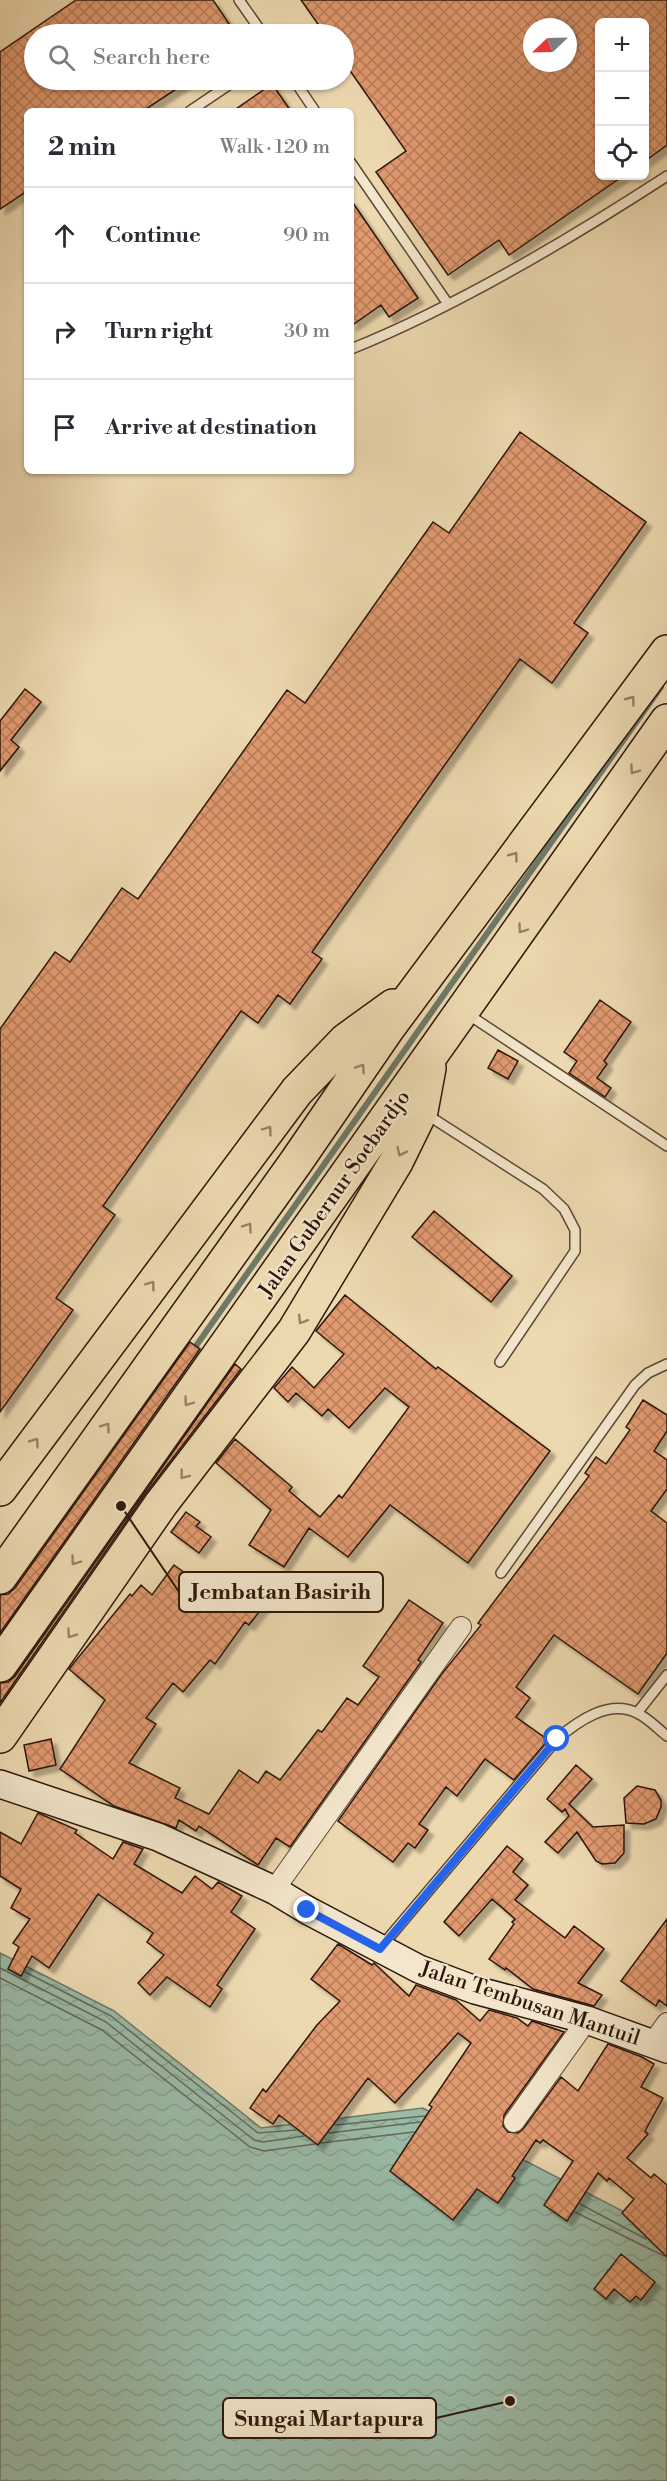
<!DOCTYPE html>
<meta charset="utf-8">
<style>
body{margin:0;font-family:"Libre Bodoni",serif;background:#f7f7f7;color:#2b2b33}
.controls{position:absolute;right:18px;top:18px;display:grid;overflow:hidden;border-radius:9px;box-shadow:0 2px 4px #0004}
.controls button{width:54px;height:54px;display:grid;place-items:center;padding:0;border:0;border-bottom:2px solid #e1e1e2;background:#fff;color:#2b2b33;font:30px sans-serif}
.compass{position:absolute;left:523px;top:18px;width:54px;height:54px;border-radius:50%;background:#fff;box-shadow:0 2px 4px #0004;rotate:247deg}
.stop{position:absolute;width:18px;height:18px;margin:-14px;border:4px solid #2563eb;border-radius:50%;background:#fff}
.stop.end{background:#2563eb;border-color:#fff;box-shadow:0 2px 6px #0008}
.list{margin:0;padding:0;list-style:none}
h2{display:flex;justify-content:space-between;align-items:center;height:78px;margin:0;padding:0 24px;font-size:26px}
h2 small{font-size:20px;font-weight:400;color:#7c7c81}
.list li{display:grid;grid-template-columns:39px 1fr auto;gap:18px;align-items:center;box-sizing:border-box;height:96px;padding:0 24px;border-top:2px solid #e1e1e2}
.list b{display:block;font-size:22px;white-space:nowrap}
.list em{font-size:20px;font-style:normal;color:#7c7c81}
.icon{flex:none;width:33px;height:33px;fill:none;stroke:currentColor;stroke-width:2;stroke-linecap:round;stroke-linejoin:round}
.map{position:relative;flex:none;width:667px;height:2481px;overflow:hidden}
.search{position:absolute;background:#fff;box-shadow:0 2px 4px #0004;left:24px;top:24px;width:330px;height:66px;display:flex;align-items:center;gap:15px;box-sizing:border-box;padding:0 21px;border-radius:33px;color:#7c7c81;font-size:22px}
.panel{position:absolute;background:#fff;box-shadow:0 2px 4px #0004;left:24px;top:108px;width:330px;height:366px;border-radius:9px}
.map>svg:first-child{display:block}
.water{fill:url(#water-waves);stroke:#6e7969;stroke-width:1.5}
.lines{fill:none;stroke-linecap:round;stroke-linejoin:round}
.shore{stroke:#636959;stroke-width:1.5}
.stream{stroke:#6e7969;stroke-width:6}
.building{fill:url(#building-cross-hatch);stroke:#2c170b;stroke-width:1.5;fill-rule:evenodd;filter:url(#shadow)}
.lane-casing{stroke:#5c4834;stroke-width:12}
.street-casing{stroke:#5c4834;stroke-width:22}
.secondary-casing{stroke:#2c170b;stroke-width:30}
.highway-casing{stroke:#2c170b;stroke-width:36}
.lane{stroke:#f3e6cc;stroke-width:9}
.street{stroke:#f3e6cc;stroke-width:20}
.secondary{stroke:#f3e6cc;stroke-width:27}
.highway{stroke:#edd9b0;stroke-width:33}
.oneway{stroke:#968266}
.route{stroke:#2563eb;stroke-width:8}
.labels{text-anchor:middle;dominant-baseline:central;stroke-width:4.5;stroke-linejoin:round;paint-order:stroke}
.street-label{font-size:21px;fill:#2c170b;stroke:#f3e6cc}
.leader{fill:none;stroke:#2c170b;stroke-width:2}
.callout-dot{fill:#2c170b;stroke:#f3e6cc;stroke-width:2}
.callout{fill:#f3e6cc;stroke:#2c170b;stroke-width:2}
.callout-label{font-size:22px;text-anchor:middle;font-weight:bold;fill:#2c170b}
</style>
<div class="map">
<svg width="667" height="2481" viewBox="0 0 667 2481">
<defs>
<pattern id="water-waves" width="16" height="10" patternUnits="userSpaceOnUse" patternTransform="scale(1.5)"><rect width="16" height="10" fill="#9abba7"/><path d="M0 5q4-4 8 0t8 0" fill="none" stroke="#85a08e"/></pattern>
<pattern id="building-cross-hatch" width="8" height="8" patternUnits="userSpaceOnUse" patternTransform="scale(1.5)"><rect width="8" height="8" fill="#e1996f"/><path d="M0 0l8 8M0 8l8-8" fill="none" stroke="#b77c59"/></pattern>
<filter id="shadow"><feDropShadow dx="5.5" dy="5.5" stdDeviation="1.5" flood-color="#0004"/></filter>
</defs>
<rect width="100%" height="100%" fill="#edd9b0"/>
<filter id="stains"><feTurbulence type="fractalNoise" baseFrequency=".00333" numOctaves="4"/><feColorMatrix values="0 0 0 0 .2 0 0 0 0 .09 0 0 0 0 .02 0 0 0 .5 -.17"/></filter>
<radialGradient id="worn" r=".72"><stop offset=".6" stop-color="#630" stop-opacity="0"/><stop offset="1" stop-color="#630" stop-opacity=".3"/></radialGradient>
<path class="water" d="M0,1953L114,2011L261,2128L423,2108L667,2234V2481H0Z"/>
<g class="lines">
<path class="shore" d="M0,1968L106,2022L254,2140L263,2142L304,2136
M25,1972L111,2016L258,2133L296,2130
M0,1978L102,2030L250,2147L264,2151L315,2144
M335,2125L425,2116
M329,2133L420,2122
M321,2143L414,2132
M580,2204L646,2239
M575,2212L664,2256"/>
<path class="stream" d="M191,1353L661,687"/>
</g>
<path class="building" d="M76,0H213L236,34H34V80H190L143,111H27V191L0,209V52Z
M301,0H667V145L645,161V22H600V176H623L509,255L499,240L448,275L376,172L406,151L344,62V34H325ZM532,27H568V63H532Z
M272,84L291,111H233Z
M351,200L418,298L389,317L381,305L351,326Z
M520,432L646,522L574,623L588,633L552,683L520,659L312,952L322,959L290,1004L278,995L258,1023L241,1011L103,1206L115,1215L56,1298L73,1310L0,1412V1029L55,952L70,962L122,888L138,899L287,690L305,703L433,522L449,533Z
M25,689L41,702L11,740L19,747L0,771V721Z
M600,1000L631,1022L604,1061L607,1064L597,1078L611,1088L605,1097L569,1073L577,1061L564,1052Z
M498,1050L518,1061L508,1079L488,1068Z
M434,1211L512,1276L491,1302L412,1237Z
M345,1295L436,1369L438,1367L550,1451L468,1563L390,1505L348,1557L309,1528L284,1567L249,1545L271,1510L216,1463L235,1439L292,1487L289,1491L320,1517L339,1495L342,1498L409,1407L385,1388L349,1428L328,1409L322,1416L296,1393L288,1402L274,1388L292,1367L314,1388L344,1354L316,1331Z
M190,1342L200,1349L0,1633V1595L8,1594L15,1588Z
M235,1364L241,1369L146,1493L0,1703V1683L8,1682L15,1676Z
M643,1400L667,1415V1431L654,1451L667,1460V1489L651,1511L667,1523V1653L638,1694L554,1635L516,1687L530,1698L516,1717L548,1740L514,1780L485,1759L457,1796L446,1787L419,1824L428,1830L415,1848L408,1843L393,1862L338,1821L441,1675L481,1625L478,1623L589,1476L585,1473L596,1457L606,1464L630,1430L626,1427Z
M186,1512L200,1522L196,1526L211,1537L199,1553L171,1532Z
M174,1565L213,1593L224,1578L263,1607L249,1625L245,1622L215,1664L210,1660L183,1692L173,1683L146,1718L156,1724L129,1763L180,1788L175,1798L209,1814L239,1770L258,1783L266,1771L280,1780L318,1730L322,1732L347,1698L358,1705L379,1677L363,1666L409,1600L443,1623L418,1660L421,1662L290,1847L276,1838L258,1865L199,1826L196,1831L179,1820L176,1828L114,1806L60,1769L105,1700L69,1669L130,1594L132,1596L141,1585L152,1595Z
M51,1739L56,1765L29,1771L24,1745Z
M576,1765L592,1779L569,1804L593,1827L624,1825V1853L615,1863L602,1864L596,1861L577,1832L558,1853L545,1842L569,1816L565,1809L562,1812L547,1799Z
M637,1786L655,1790L661,1800V1807L656,1819L644,1824L626,1823L624,1798Z
M38,1813L77,1830L75,1833L113,1859L123,1842L143,1849L134,1864L182,1893L195,1876L212,1889L218,1882L242,1896L231,1912L255,1929L217,1985L222,1989L210,2007L167,1977L150,1995L138,1983L164,1955L147,1942L153,1933L98,1894L49,1968L32,1956L21,1976L8,1969L19,1947L13,1943L30,1919L11,1908L21,1889L0,1876V1832L21,1844Z
M507,1846L523,1859L513,1872L528,1885L515,1900L565,1938L574,1926L604,1949L578,1983L602,1995L594,2006L533,1989L506,1968L505,1970L489,1959L514,1924L512,1922L515,1919L492,1899L459,1936L444,1922Z
M667,1919V2006L659,2000L656,2006L621,1981Z
M338,1944L372,1965L374,1963L409,1996L416,1985L456,2000L480,2021L489,2010L517,2018L528,2026L532,2021L564,2032L504,2115L503,2126L508,2132L518,2133L523,2129L561,2077L578,2091L608,2044L642,2057L654,2064L641,2087L663,2098L645,2131L648,2134L627,2158L651,2178L654,2174L667,2185V2257L622,2213L634,2199L609,2178L607,2181L598,2173L567,2221L544,2205L573,2161L543,2140L540,2143L536,2140L512,2176L515,2178L498,2203L477,2189L453,2220L390,2171L432,2107L429,2105L471,2043L458,2033L395,2103L368,2078L318,2145L279,2115L273,2124L250,2108L263,2089L266,2092L317,2025L340,2001L311,1979Z
M621,2254L655,2282L641,2300L636,2296L630,2302L614,2289L606,2299L594,2289Z"/>
<g class="lines">
<g class="lane-casing">
<path id="lane" d="M239,0L263,34
M294,80L315,111
M190,111L236,80
M351,163L448,304
M351,349C458,306 570,239 667,176
M466,1013L667,1146
M426,1114L543,1189L564,1209L575,1230V1251L500,1362
M501,1573L635,1385L648,1373L667,1364
M637,1713L667,1675
M381,1947L557,1739C578,1721 609,1699 637,1713C648,1718 658,1729 667,1736"/>
</g>
<g class="street-casing">
<path id="street" d="M274,1890L461,1627
M652,2044L667,2023
M514,2122L587,2020"/>
</g>
<g class="secondary-casing">
<path id="secondary" d="M0,1784L158,1837L274,1890L307,1910L419,1969L475,1990L587,2020L667,2049"/>
</g>
<g class="highway-casing">
<path id="highway" d="M0,1489L297,1091L346,1040L393,1006
M0,1577L296,1162L388,1028L667,652
M0,1665L667,721
M0,1736L161,1504L294,1331L396,1162L421,1111L429,1068"/>
</g>
<use href="#lane" class="lane"/>
<use href="#street" class="street"/>
<use href="#secondary" class="secondary"/>
<use href="#highway" class="highway"/>
</g>
<defs><path id="oneway-chevron" d="M-2-3.5L2.5 0L-2 3.5" fill="none" stroke-width="1.6" stroke-linecap="round" stroke-linejoin="round" transform="scale(1.5)"/></defs>
<g class="oneway">
<use href="#oneway-chevron" transform="translate(631 700) rotate(-53)"/>
<use href="#oneway-chevron" transform="translate(634 770) rotate(125)"/>
<use href="#oneway-chevron" transform="translate(514 856) rotate(-53)"/>
<use href="#oneway-chevron" transform="translate(522 929) rotate(125)"/>
<use href="#oneway-chevron" transform="translate(361 1068) rotate(-56)"/>
<use href="#oneway-chevron" transform="translate(268 1130) rotate(-54)"/>
<use href="#oneway-chevron" transform="translate(401 1152) rotate(116)"/>
<use href="#oneway-chevron" transform="translate(248 1227) rotate(-54)"/>
<use href="#oneway-chevron" transform="translate(151 1285) rotate(-54)"/>
<use href="#oneway-chevron" transform="translate(302 1320) rotate(122)"/>
<use href="#oneway-chevron" transform="translate(188 1402) rotate(126)"/>
<use href="#oneway-chevron" transform="translate(106 1427) rotate(-55)"/>
<use href="#oneway-chevron" transform="translate(35 1442) rotate(-54)"/>
<use href="#oneway-chevron" transform="translate(184 1475) rotate(128)"/>
<use href="#oneway-chevron" transform="translate(75 1561) rotate(126)"/>
<use href="#oneway-chevron" transform="translate(71 1634) rotate(125)"/>
</g>
<g class="lines">
<path class="route" d="M307,1910L380,1949L557,1739"/>
</g>
<g class="labels">
<g class="street-label">
<text transform="translate(335 1194) rotate(-55)">Jalan Gubernur Soebardjo</text>
<text transform="translate(530 2004) rotate(18)">Jalan Tembusan Mantuil</text>
</g>
</g>
<path class="leader" d="M121 1506L179 1592M510 2401L436 2418"/>
<g class="callout-dot">
<circle cx="121" cy="1506" r="6"/>
<circle cx="510" cy="2401" r="6"/>
</g>
<g class="callout">
<rect x="179" y="1572" width="204" height="40" rx="6"/>
<rect x="223" y="2398" width="213" height="40" rx="6"/>
</g>
<g class="callout-label">
<text x="281" y="1599">Jembatan Basirih</text>
<text x="329" y="2426">Sungai Martapura</text>
</g>
<rect width="100%" height="100%" filter="url(#stains)"/>
<rect width="100%" height="100%" fill="url(#worn)"/>
</svg>
<div class="controls">
<button>+</button>
<button>−</button>
<button><svg class="icon" aria-label="locate" viewBox="0 0 24 24"><circle cx="12" cy="12" r="6"/><path d="M12 2v4M12 18v4M2 12h4M18 12h4"/></svg></button>
</div>
<svg class="compass" viewBox="-18 -18 36 36"><path d="M0-13l5 13h-10z" fill="#e53935"/><path d="M0 13l5-13h-10z" fill="#7c7c81"/></svg>
<div class="stop" style="left:557px;top:1739px"></div>
<div class="stop end" style="left:307px;top:1910px"></div>
<div class="search"><svg class="icon" aria-label="search" viewBox="0 0 24 24"><circle cx="10" cy="10" r="6"/><path d="M15 15l6 6"/></svg>Search here</div>
<section class="panel">
<h2>2 min<small>Walk · 120 m</small></h2>
<ul class="list">
<li><svg class="icon" aria-label="ahead" viewBox="0 0 24 24"><path d="M12 20V5M6 11l6-6 6 6"/></svg><div><b>Continue</b></div><em>90 m</em></li>
<li><svg class="icon" aria-label="right" viewBox="0 0 24 24"><path d="M7 20v-9h11M14 6l5 5-5 5"/></svg><div><b>Turn right</b></div><em>30 m</em></li>
<li><svg class="icon" aria-label="arrive" viewBox="0 0 24 24"><path d="M6 21V4h12l-3 4 3 4H6"/></svg><div><b>Arrive at destination</b></div></li>
</ul>
</section>
</div>
